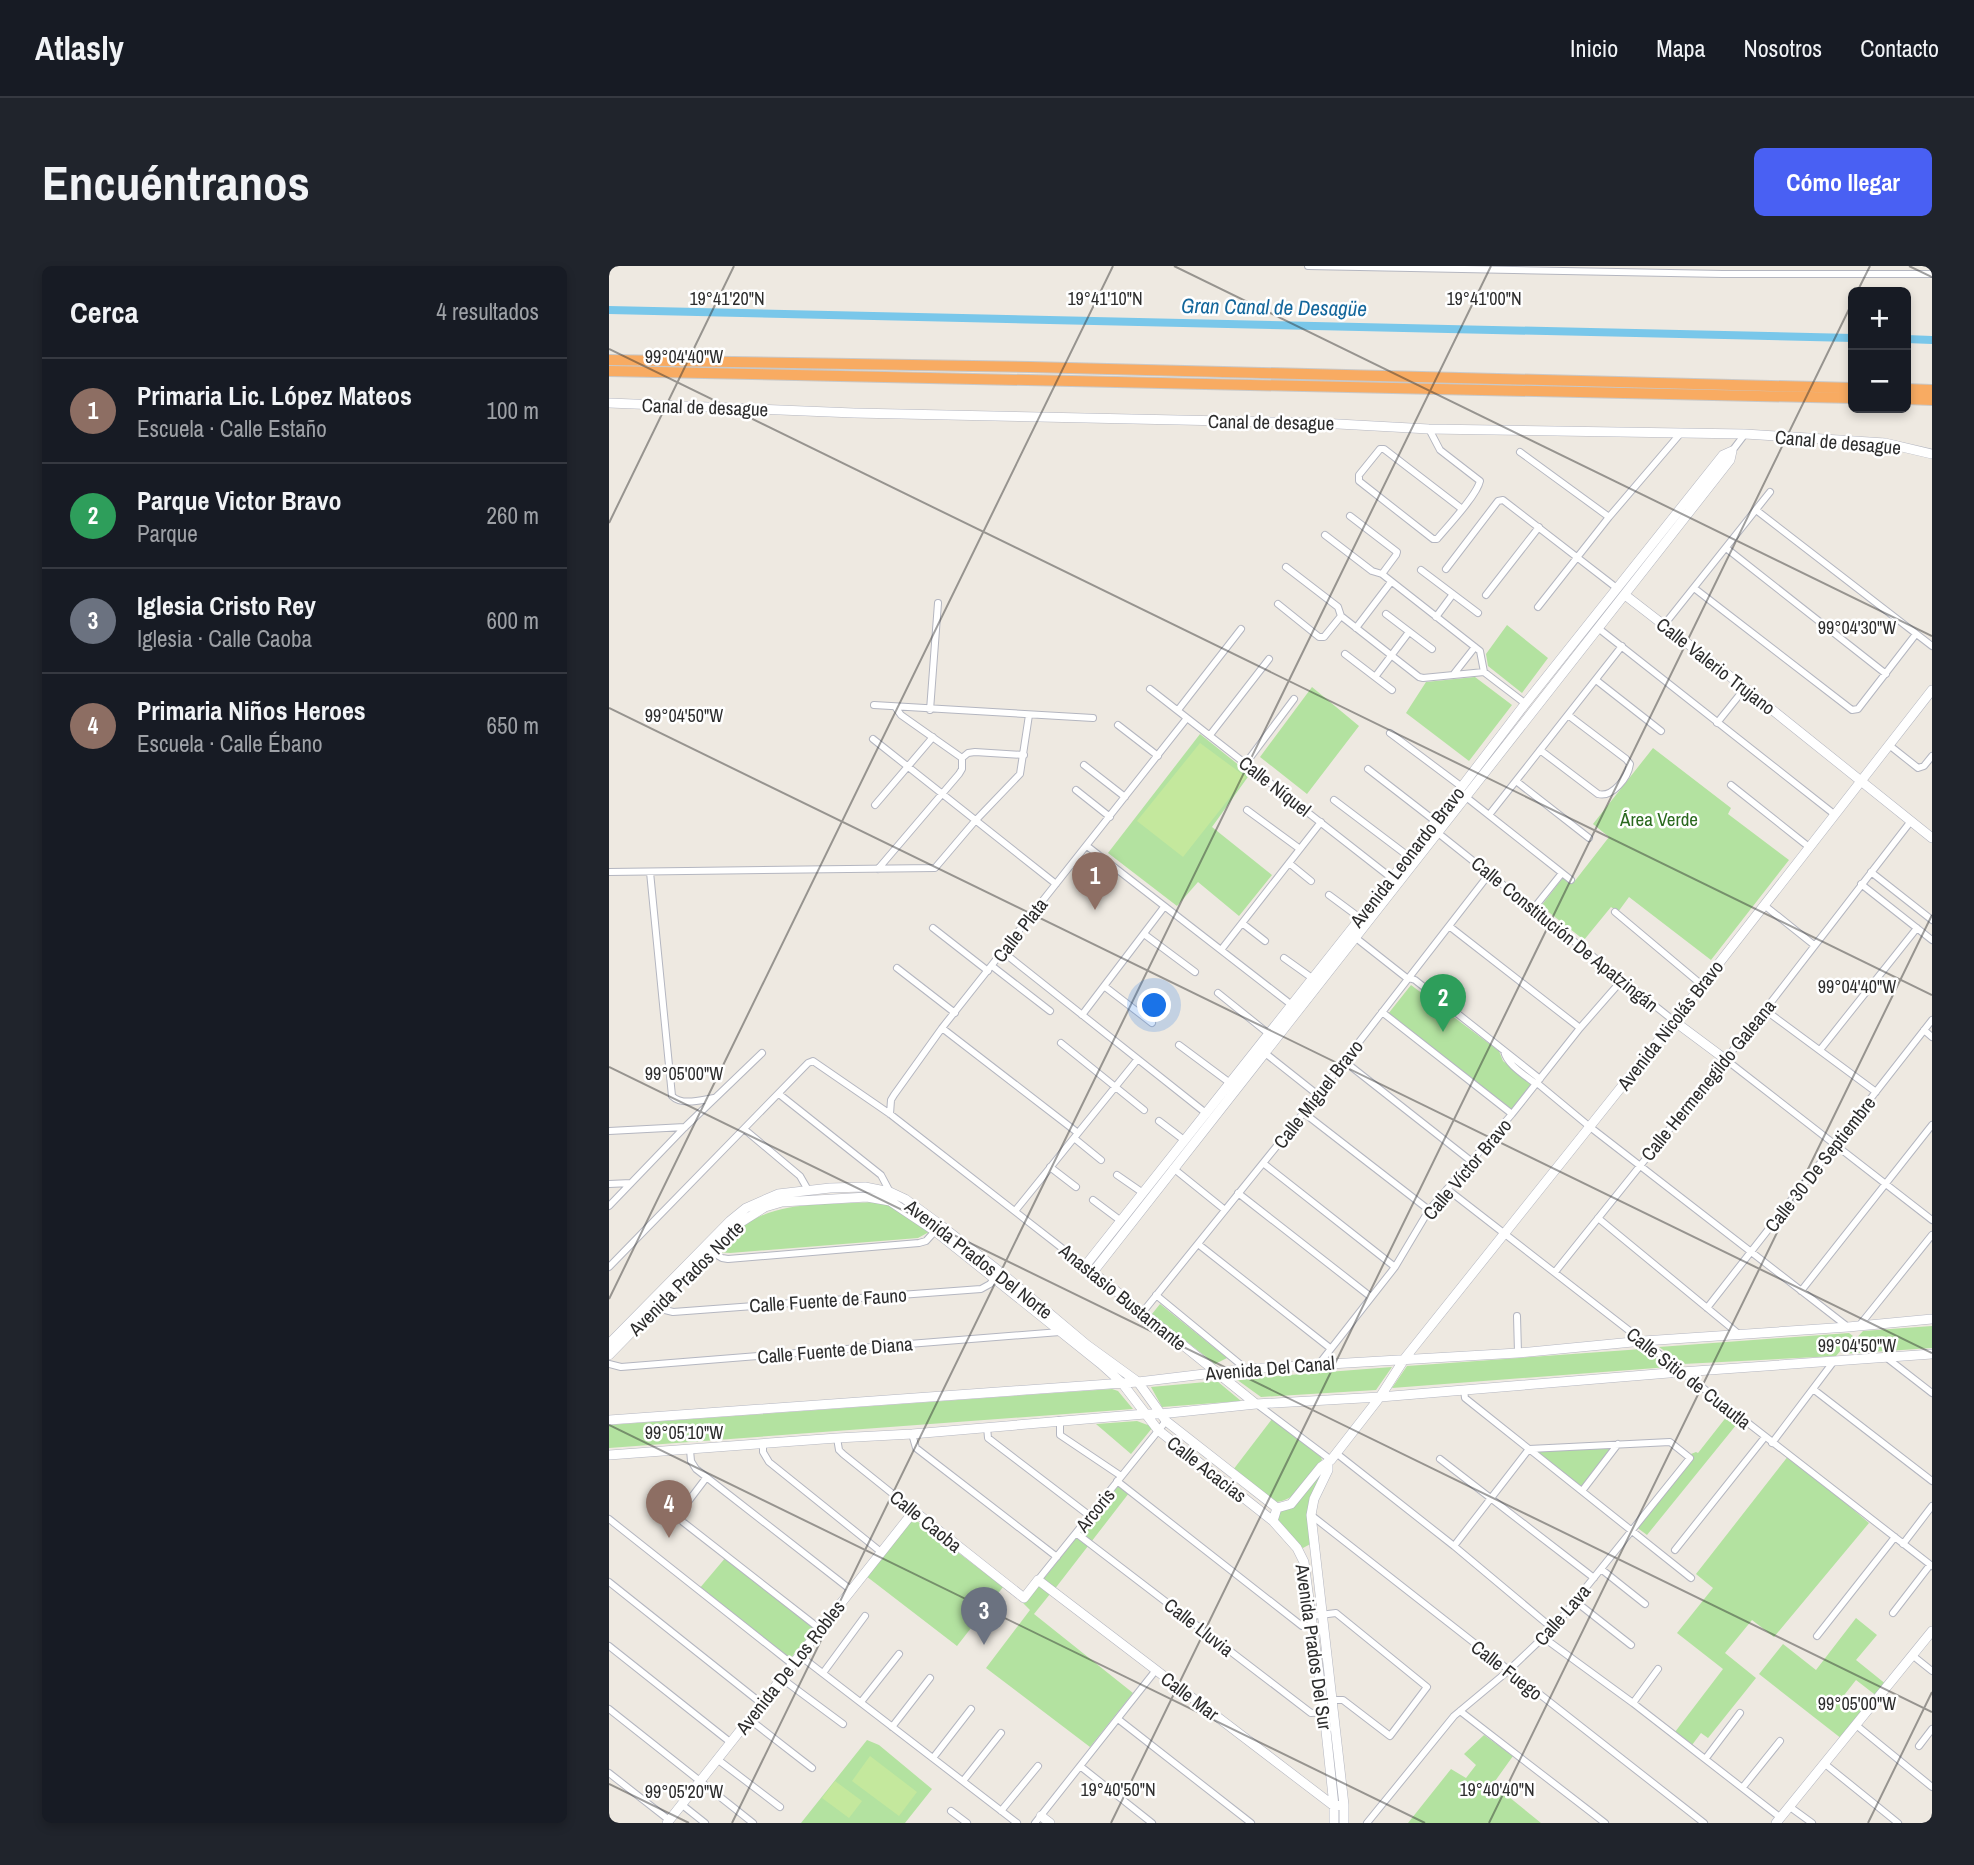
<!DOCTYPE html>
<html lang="es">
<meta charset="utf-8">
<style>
body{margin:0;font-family:"Archivo Narrow",sans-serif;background:#20242c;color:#f1f3f6}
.controls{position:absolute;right:21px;top:21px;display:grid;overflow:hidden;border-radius:10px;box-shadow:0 4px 10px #0003}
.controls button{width:63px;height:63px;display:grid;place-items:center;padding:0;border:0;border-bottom:2px solid #363941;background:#171b24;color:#f1f3f6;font:35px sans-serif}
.you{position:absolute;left:546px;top:740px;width:24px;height:24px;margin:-18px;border:5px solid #fff;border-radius:50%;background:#1a73e8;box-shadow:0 0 0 10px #1a73e833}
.badge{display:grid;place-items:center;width:46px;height:46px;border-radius:50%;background:#4960f3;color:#fff;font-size:23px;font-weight:700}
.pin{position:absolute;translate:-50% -58px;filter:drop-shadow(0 2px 4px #0008)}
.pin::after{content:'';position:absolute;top:37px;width:24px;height:21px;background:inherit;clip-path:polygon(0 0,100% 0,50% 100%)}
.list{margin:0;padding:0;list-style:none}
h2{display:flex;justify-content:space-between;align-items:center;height:91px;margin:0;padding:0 28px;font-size:30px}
h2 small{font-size:23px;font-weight:400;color:#9ea1a6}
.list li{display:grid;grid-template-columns:46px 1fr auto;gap:21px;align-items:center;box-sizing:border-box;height:105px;padding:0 28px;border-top:2px solid #363941}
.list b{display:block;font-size:26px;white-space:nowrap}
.list p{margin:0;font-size:23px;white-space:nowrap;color:#9ea1a6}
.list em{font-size:23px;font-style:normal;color:#9ea1a6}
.map{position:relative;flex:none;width:1323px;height:1557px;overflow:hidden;border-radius:10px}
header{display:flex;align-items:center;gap:42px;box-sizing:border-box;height:98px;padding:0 35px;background:#171b24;border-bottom:2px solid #363941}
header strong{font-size:33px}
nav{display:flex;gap:38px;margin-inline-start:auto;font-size:24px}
.intro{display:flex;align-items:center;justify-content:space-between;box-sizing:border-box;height:168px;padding:0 42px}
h1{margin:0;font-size:49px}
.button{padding:18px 32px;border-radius:10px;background:#4960f3;color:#fff;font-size:24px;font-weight:700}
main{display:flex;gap:42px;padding:0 42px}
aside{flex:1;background:#171b24;border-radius:10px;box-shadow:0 4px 10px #0003}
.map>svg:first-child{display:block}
.green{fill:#b3e2a0}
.pitch{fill:#c4e89d}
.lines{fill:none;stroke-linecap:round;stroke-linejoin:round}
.canal{stroke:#79c7ea;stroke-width:8}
.street-casing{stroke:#b4b6c0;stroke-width:8}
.secondary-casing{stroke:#b4b6c0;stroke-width:10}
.highway-casing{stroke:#c8c8c8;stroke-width:12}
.street{stroke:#fff;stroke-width:6}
.secondary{stroke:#fff;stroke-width:9}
.highway{stroke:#f8ab62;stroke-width:10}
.ticks{fill:none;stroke:#2d2d2d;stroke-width:2;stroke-opacity:0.45}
.labels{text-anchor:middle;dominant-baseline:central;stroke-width:5;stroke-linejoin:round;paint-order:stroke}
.street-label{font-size:19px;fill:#2d2d2d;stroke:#fff}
.park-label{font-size:19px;fill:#2a691e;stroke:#fff}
.water-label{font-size:21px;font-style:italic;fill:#13669b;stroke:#fff}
.ticks-label{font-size:18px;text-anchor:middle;fill:#2d2d2d;stroke:#fff;stroke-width:5;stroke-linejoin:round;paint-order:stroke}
</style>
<header>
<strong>Atlasly</strong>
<nav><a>Inicio</a><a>Mapa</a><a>Nosotros</a><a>Contacto</a></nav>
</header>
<div class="intro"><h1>Encuéntranos</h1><a class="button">Cómo llegar</a></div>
<main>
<aside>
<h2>Cerca<small>4 resultados</small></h2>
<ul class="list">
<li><span class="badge" style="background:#8d6e63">1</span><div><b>Primaria Lic. López Mateos</b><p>Escuela · Calle Estaño</p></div><em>100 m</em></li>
<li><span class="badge" style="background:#2e9e5b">2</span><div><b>Parque Victor Bravo</b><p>Parque</p></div><em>260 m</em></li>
<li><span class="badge" style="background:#6b7280">3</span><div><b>Iglesia Cristo Rey</b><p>Iglesia · Calle Caoba</p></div><em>600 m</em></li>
<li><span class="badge" style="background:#8d6e63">4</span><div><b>Primaria Niños Heroes</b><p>Escuela · Calle Ébano</p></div><em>650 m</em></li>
</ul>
</aside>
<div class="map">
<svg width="1323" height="1557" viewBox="0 0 1323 1557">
<rect width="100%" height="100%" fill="#eee9e1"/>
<path class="green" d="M898,359L939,392L913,427L879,400L877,388Z
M866,411L903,439L860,495L797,447L817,416Z
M703,421L750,460L698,528L651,491Z
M591,468L641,508L603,561L663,609L630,650L589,616L568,640L499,587Z
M1044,482L1122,542L1119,548L1180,594L1102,694L1020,631L1009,646L1002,641L975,674L932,640L956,609L965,616L1000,571L984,558Z
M802,719L890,785L894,795L924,819L903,845L779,748Z
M263,936L286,938L320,966L309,972L121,987L108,986C117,977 126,967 136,959C170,934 223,939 263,936Z
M551,1038L618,1092L606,1098L543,1048Z
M1323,1060V1082L1233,1088L1254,1065Z
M1240,1067L1244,1070L1227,1090L1074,1098L1050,1081Z
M1033,1083L1060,1101L783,1122L798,1100Z
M783,1101L767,1124L652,1131L627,1113Z
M608,1115L632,1135L553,1141L542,1121Z
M503,1123L509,1125L524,1143L0,1182V1159Z
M1122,1145L1132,1153L1038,1269L1026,1260L1082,1188L1087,1186L1089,1187Z
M663,1153L712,1191L713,1194C701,1209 688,1235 667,1236L624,1204Z
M528,1155L544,1161L522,1188L487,1158Z
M1009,1178L973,1225L920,1183Z
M1180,1189L1260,1257L1165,1371L1143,1354L1116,1387L1147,1412L1099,1472L1092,1467L1083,1479L1066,1466L1114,1403L1068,1367L1104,1322L1087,1308Z
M718,1199L704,1233L705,1276L694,1282L678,1270L665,1254L669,1243L682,1238Z
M509,1219L520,1227L445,1324L433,1315Z
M304,1252L394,1321L348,1380L257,1310Z
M117,1291L206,1362L181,1393L90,1323Z
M430,1318L441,1328L425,1348L524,1427L481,1481L377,1402L421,1344L414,1337Z
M1247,1352L1268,1369L1247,1394L1278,1419L1269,1431L1247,1414L1236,1428L1256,1445L1233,1473L1150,1408L1174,1378L1207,1404Z
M875,1469L904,1490L884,1518L932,1557H799L842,1503L857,1512L867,1499L855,1488Z
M258,1474L270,1479L323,1523L296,1557H192Z"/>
<path class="pitch" d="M591,477L637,511L574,591L528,555Z
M261,1490L308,1526L290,1550L243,1515Z
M226,1515L253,1535L240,1552L213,1532Z"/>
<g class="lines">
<path class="canal" d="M0,44L1244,72
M1297,73L1323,74"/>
<g class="street-casing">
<path id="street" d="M699,0L1114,8H1323
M820,163L831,184L871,215C868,229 839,260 828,273H824L750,215V209L771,183H775L853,243
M1123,185L1136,168
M911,186L1000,251
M1147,244L1323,380
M741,250L788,286L787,289L773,308
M716,269L763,305L773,308L871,385L875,406
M1117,282L1277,408
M677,301L729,341L732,350L810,411L814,412L875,406L917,438
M837,303L889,235L894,234L1009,323
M812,304L869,347
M1085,322L1243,444L1249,443L1307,368
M877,329L930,261
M669,338L710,371H715L732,350
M929,341L1000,251L1071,168
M777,348L823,383
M827,351L844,328
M1055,359L1161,226
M747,362L782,316
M989,362L1225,548
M736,388L783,424
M844,409L866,381
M766,411L800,366
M987,414L1052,465
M541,423L785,614
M265,439L484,452
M287,442L292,449L353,492
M321,444L329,337
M569,444L632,363
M1108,457L1136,422
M509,459L549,490
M781,467L853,521
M601,469L660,393
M264,473L447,618
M1280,479L1309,502L1315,500L1323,490
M931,484L989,528C1003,532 1019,512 1021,498L1017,493L959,449
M353,492L359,487L366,486L415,489
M637,497L685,433
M475,499L516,531
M759,503L826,555
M907,515L980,572
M1122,519L1200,581
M467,524L501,551
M857,531L962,614
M725,534L799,590
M266,539L324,471
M638,544L691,583
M880,549L1013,380
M829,567L1065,755
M478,580L684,740
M680,597L702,615
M269,603L350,508L353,503V492
M0,606L326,602L366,555L411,508L420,449
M41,606L63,830C73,840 92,834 105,832
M1262,606L1323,654
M1252,618L1323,674
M720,629L751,652
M1155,639L1205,679
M925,642L953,607
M1006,646L1093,719
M633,657L656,675
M840,660L971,762
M324,662L379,705
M535,668L586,706
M747,672L799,713
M612,684L712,556
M394,686L598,848
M675,692L703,712
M383,700L441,745
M288,702L346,747
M800,712L806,714L931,813
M495,720L543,757
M609,727L660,768
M1156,744L1267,826
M773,746L903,848
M473,749L555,641
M333,762L469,867
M1315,764L1323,771
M452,777L535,844
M570,779L621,817
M1211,784L1308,662
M895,785C898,799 916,809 927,818
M656,787L709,829
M1116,793L1323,954
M735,795L862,895
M928,817L981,861L1239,1061
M170,828L272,909L281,926
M695,847L820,944
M281,848L282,834L285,829L333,762L578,452
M550,855L575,874
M135,863L191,910L199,924
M0,865L76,861
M465,872L492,894
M654,897L786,1001
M441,901L467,921
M564,902L616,944
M508,909L534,927
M0,918L22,917
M838,923L1323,1300
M629,927L762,1031
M484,934L512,955
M0,940L76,861L153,787
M406,945L528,794
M989,952L1131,1069
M589,978L721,1082
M101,985L113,992L119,993L310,977L317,975L326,965
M0,1001L199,797L204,795L281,848L476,1000
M946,1006L1156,744L1302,555
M1192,1025L1323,859
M547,1029L637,1103
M47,1038L56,1044L64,1046L372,1023L381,1018L388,1009
M1098,1042L1323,754
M533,1047L709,829L881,607
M908,1050L909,1087
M1250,1060L1323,969
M1278,1092L1323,1127
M0,1098L12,1101L451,1066
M710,1098L786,1001L820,944L903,848L971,762L1013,714
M1204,1123L1323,1215
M855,1124L856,1132L1082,1312
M649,1139L722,1194
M451,1154V1169L512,1210
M378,1161L379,1172L481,1250
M303,1168L307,1182L448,1291
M228,1172L230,1184L234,1188L305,1245
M1163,1177L1225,1095
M154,1178V1186L160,1196L272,1286
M81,1184L82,1195L87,1203L242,1324
M727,1187L845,1280L937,1357L946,1360
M831,1193L985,1312
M97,1212L72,1245L71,1248L74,1256L211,1363
M508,1215L693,1360L704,1359
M973,1225L1009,1178
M702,1249L1095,1557
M0,1253L183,1398
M467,1267L702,1447L715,1446
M1294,1278L1323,1240
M845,1280L920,1183
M1066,1284L1156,1171
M992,1303L1036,1338
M429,1314L557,1155
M0,1316L152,1437
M966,1335L1022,1379
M1284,1347L1321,1299
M703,1350L727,1347L818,1421L781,1470L734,1434H722
M1208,1370L1286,1271
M935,1372L1024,1437L1172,1552
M0,1380L121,1476
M190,1389L408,1557
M1303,1389L1323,1405
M214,1407L256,1350
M172,1412L234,1458
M252,1436L290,1388
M1024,1437L1049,1403
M0,1443L144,1557
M851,1445L996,1557
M140,1453L203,1502
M509,1453L642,1557
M1247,1459L1323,1521
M283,1461L321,1412
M1310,1480L1323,1463
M324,1492L362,1443
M1097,1492L1131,1447
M108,1493L171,1541
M1216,1498L1289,1557
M471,1500L543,1557
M0,1507L60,1554
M354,1515L392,1467
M1134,1521L1171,1475
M72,1538L96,1557
M1181,1541L1203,1557
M342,1545L358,1557
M392,1545L429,1500
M426,1557L547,1404
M758,1557L845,1450L899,1405L946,1360L1081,1192L1061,1176L920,1183"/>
</g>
<g class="secondary-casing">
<path id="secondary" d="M0,137L245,147L711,157L820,163L1136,168L1276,177L1323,188
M1016,329L1136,422L1323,572
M1065,755L1116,793
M484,1006L1121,194L1123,185
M0,1078L121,955L137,942L169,928L221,922L256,921L281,926L296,933L330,958L390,1005L478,1079L529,1116L557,1155L668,1242
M0,1089L126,960L156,941L173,936L258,931L281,935L326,965L492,1098L513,1117L549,1164L664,1255
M647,1138L476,1000L783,612L916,438L1114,189L1123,185
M0,1154L529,1116L637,1103L909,1087L1034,1075L1239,1061L1323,1053
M0,1189L228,1172L303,1168L536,1148H551L647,1138L771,1131L1072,1106L1323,1088
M719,1197V1204L705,1233L702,1249L735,1539V1557
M432,1550L441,1557
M58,1557L305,1245L415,1332L429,1314L725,1540L735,1539
M725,1557V1540L715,1446L695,1296L688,1282L664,1255L668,1242L682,1238L712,1201L722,1194L771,1131L796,1092L1065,755L1323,424
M1167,1557L1323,1365"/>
</g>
<g class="highway-casing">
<path id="highway" d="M0,94L421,101L1244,122
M0,105L1244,132
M1297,123L1323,124
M1297,133L1323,134"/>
</g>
<use href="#street" class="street"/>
<use href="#secondary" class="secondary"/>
<use href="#highway" class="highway"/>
</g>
<path class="ticks" d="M565,0L1323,370M1300,0L1323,11M1248,26L1261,0M0,83L1323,729M0,257L125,0M0,442L1323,1087M0,801L1323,1446M0,1033L504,0M0,1159L816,1557M0,1518L80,1557M123,1557L882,0M502,1557L1244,35M880,1557L1323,649M1259,1557L1323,1426"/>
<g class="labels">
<g class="street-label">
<text transform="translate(96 141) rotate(2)">Canal de desague</text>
<text transform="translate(662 156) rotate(1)">Canal de desague</text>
<text transform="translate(1229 176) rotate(5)">Canal de desague</text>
<text transform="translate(1107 400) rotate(38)">Calle Valerio Trujano</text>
<text transform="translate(666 520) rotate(38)">Calle Níquel</text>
<text transform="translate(798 591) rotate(-52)">Avenida Leonardo Bravo</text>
<text transform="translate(411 664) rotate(-52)">Calle Plata</text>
<text transform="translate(956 668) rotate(39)">Calle Constitución De Apatzingán</text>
<text transform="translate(1061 759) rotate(-52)">Avenida Nicolás Bravo</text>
<text transform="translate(1099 814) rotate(-51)">Calle Hermenegildo Galeana</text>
<text transform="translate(709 828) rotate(-52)">Calle Miguel Bravo</text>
<text transform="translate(1211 898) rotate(-52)">Calle 30 De Septiembre</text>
<text transform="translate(858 903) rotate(-50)">Calle Víctor Bravo</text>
<text transform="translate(370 993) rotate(38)">Avenida Prados Del Norte</text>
<text transform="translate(77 1012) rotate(-45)">Avenida Prados Norte</text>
<text transform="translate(514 1031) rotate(39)">Anastasio Bustamante</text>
<text transform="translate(219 1034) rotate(-4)">Calle Fuente de Fauno</text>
<text transform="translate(226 1084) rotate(-5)">Calle Fuente de Diana</text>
<text transform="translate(661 1102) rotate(-5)">Avenida Del Canal</text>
<text transform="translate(1080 1112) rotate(38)">Calle Sitio de Cuautla</text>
<text transform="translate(598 1203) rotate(38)">Calle Acacias</text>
<text transform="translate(486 1244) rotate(-51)">Arcoris</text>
<text transform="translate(317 1255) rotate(39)">Calle Caoba</text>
<text transform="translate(953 1349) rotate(-49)">Calle Lava</text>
<text transform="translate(590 1361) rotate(38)">Calle Lluvia</text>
<text transform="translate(705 1381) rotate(82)">Avenida Prados Del Sur</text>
<text transform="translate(181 1401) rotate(-52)">Avenida De Los Robles</text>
<text transform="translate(898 1404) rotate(38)">Calle Fuego</text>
<text transform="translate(581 1430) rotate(37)">Calle Mar</text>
</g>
<g class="park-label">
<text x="1050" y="553">Área Verde</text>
</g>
<g class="water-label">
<text transform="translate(665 41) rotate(1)">Gran Canal de Desagüe</text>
</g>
</g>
<g class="ticks-label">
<text x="118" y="39">19°41'20"N</text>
<text x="496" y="39">19°41'10"N</text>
<text x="875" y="39">19°41'00"N</text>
<text x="75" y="97">99°04'40"W</text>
<text x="1248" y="368">99°04'30"W</text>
<text x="75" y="456">99°04'50"W</text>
<text x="1248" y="727">99°04'40"W</text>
<text x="75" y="814">99°05'00"W</text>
<text x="1248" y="1086">99°04'50"W</text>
<text x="75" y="1173">99°05'10"W</text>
<text x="1248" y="1444">99°05'00"W</text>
<text x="509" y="1530">19°40'50"N</text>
<text x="888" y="1530">19°40'40"N</text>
<text x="75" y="1532">99°05'20"W</text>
</g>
</svg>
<div class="controls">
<button>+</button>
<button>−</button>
</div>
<div class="you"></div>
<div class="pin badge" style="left:486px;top:644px;background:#8d6e63">1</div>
<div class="pin badge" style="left:834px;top:766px;background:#2e9e5b">2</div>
<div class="pin badge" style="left:375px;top:1379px;background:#6b7280">3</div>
<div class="pin badge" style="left:60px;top:1272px;background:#8d6e63">4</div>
</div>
</main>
